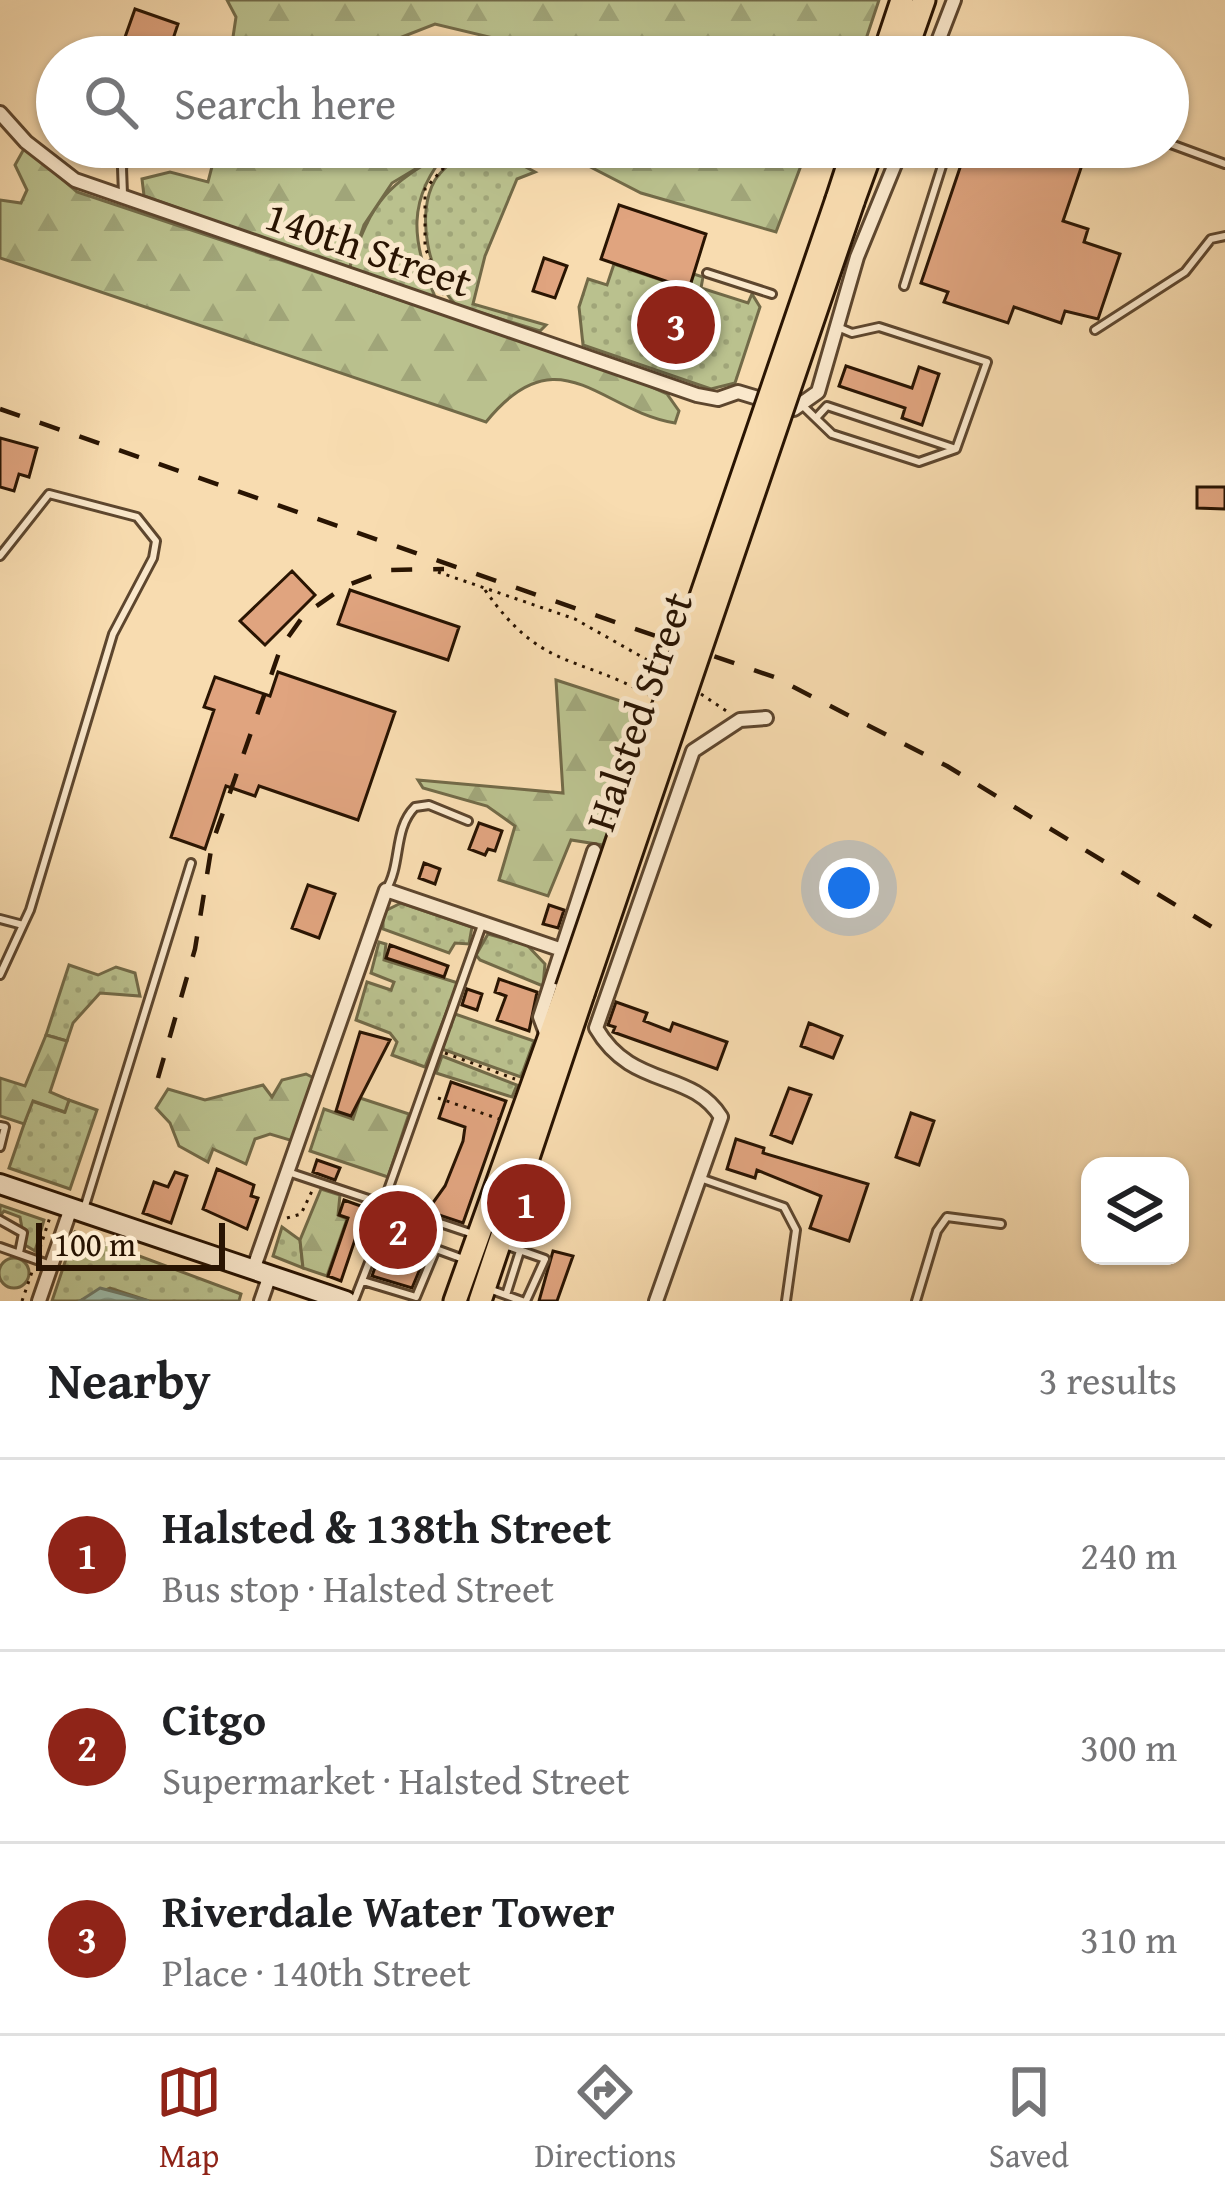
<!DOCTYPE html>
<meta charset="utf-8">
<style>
body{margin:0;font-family:"Gentium Book Plus",serif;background:#f6f6f6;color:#202124}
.controls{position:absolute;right:36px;bottom:36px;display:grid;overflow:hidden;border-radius:24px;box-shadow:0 3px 9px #0004}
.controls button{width:108px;height:108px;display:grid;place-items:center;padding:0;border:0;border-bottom:3px solid #e0e0e0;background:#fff;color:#202124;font:60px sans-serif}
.scale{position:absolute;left:36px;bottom:30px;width:189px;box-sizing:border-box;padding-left:12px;border:6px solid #291402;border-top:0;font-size:33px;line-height:42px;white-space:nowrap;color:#291402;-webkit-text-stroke:9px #fae8cc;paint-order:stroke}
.you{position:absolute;left:849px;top:888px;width:42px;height:42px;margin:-30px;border:9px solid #fff;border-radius:50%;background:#1a73e8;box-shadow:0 0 0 18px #1a73e833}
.badge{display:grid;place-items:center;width:78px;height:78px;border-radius:50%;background:#8f2418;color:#fff;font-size:39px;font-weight:700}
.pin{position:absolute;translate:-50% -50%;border:6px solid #fff;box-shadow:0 3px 12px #0006}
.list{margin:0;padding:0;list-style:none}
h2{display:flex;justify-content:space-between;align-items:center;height:156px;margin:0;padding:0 48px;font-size:51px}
h2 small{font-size:39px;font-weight:400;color:#757577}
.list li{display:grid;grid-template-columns:78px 1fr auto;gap:36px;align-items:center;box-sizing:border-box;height:192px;padding:0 48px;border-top:3px solid #e0e0e0}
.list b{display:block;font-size:45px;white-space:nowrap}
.list p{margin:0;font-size:39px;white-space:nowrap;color:#757577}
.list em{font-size:39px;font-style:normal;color:#757577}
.icon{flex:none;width:66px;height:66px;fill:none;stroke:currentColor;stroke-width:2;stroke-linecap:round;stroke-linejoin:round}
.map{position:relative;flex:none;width:1225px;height:1301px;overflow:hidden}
.search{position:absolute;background:#fff;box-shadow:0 3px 9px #0004;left:36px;right:36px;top:36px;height:132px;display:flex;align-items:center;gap:30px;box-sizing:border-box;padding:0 42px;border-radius:66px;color:#757577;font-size:45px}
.sheet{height:732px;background:#fff}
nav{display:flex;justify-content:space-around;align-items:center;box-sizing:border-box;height:168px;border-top:3px solid #e0e0e0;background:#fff;font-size:33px;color:#757577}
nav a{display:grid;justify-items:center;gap:6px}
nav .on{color:#8f2418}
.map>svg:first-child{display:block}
.grass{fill:url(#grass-dots);stroke:#726a48;stroke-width:3}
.forest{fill:url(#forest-firs);stroke:#726a48;stroke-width:3}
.water{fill:url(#water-waves);stroke:#6f7967;stroke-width:3}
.building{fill:#e0a47f;stroke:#291402;stroke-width:3}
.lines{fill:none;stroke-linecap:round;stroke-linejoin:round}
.lane-casing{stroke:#5d462e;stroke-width:12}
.street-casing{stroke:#5d462e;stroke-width:18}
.secondary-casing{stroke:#291402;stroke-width:24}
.primary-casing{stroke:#291402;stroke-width:27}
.path{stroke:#291402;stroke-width:3;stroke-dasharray:3 6;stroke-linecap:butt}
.lane{stroke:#fae8cc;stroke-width:6}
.street{stroke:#fae8cc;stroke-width:12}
.secondary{stroke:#fae8cc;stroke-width:18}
.primary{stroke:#f8dcb0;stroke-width:21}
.rail{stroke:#291402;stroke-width:4.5;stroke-dasharray:21 21;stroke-linecap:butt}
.primary-bridge-casing{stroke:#291402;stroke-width:27;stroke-linecap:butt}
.primary-bridge{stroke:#f8dcb0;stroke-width:21}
.labels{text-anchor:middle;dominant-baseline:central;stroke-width:10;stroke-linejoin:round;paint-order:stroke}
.street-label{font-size:42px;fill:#291402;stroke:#fae8cc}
</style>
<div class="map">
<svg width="1225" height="1301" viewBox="0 0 1225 1301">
<defs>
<pattern id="grass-dots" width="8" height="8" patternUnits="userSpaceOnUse" patternTransform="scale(3)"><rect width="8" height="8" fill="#bac18e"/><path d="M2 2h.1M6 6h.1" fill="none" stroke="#a0a579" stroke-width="1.8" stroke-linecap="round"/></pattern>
<pattern id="forest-firs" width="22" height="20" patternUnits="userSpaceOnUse" patternTransform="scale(3)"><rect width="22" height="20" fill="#bac18e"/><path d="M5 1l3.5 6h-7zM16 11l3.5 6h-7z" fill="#a0a579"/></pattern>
<pattern id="water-waves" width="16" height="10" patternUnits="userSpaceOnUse" patternTransform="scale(3)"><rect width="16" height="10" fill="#9dbcaa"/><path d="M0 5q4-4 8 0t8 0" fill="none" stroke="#87a191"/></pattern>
</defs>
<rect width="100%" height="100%" fill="#f8dcb0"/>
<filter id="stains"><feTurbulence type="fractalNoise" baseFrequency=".00167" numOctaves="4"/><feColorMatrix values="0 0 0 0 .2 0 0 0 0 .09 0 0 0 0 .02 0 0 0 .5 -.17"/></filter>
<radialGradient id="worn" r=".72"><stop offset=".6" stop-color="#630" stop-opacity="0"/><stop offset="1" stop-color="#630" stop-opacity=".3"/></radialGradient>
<path class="grass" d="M470,147L546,150L541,166L515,154L511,159L535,172L517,179L485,256L473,304L546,325L540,331L456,305C429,278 415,214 435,180C443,167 458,157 470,147Z
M449,150C406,198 411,242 436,299L349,269C373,198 386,186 449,150Z
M614,264L688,289L694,274L703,277L701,288L748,303L752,294L760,307L735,383L711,389L583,345L579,307L588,279L607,285Z
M401,903L472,927L469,944L455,943L449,953L383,929V912Z
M488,934L527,945L545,964L543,986L480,960L476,955Z
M379,942L386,944L384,960L458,983L425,1067L392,1055L397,1042L390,1033L356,1020L367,982L391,990L394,982L371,973Z
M69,965L98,975L116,967L135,973L140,996L100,993L73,1023L67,1041L46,1035Z
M455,1014L534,1041L521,1077L442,1049Z
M442,1056L517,1085L512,1097L436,1073Z
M69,1100L97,1110L70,1189L9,1168L32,1101L64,1112Z
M0,1205L44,1220L35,1251L25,1245L20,1217L4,1211L0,1216Z
M282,1227L300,1240L303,1268L273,1256Z
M75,1232L241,1294L239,1301H149L110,1288L80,1301H52Z
M-1 1273a15 15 0 1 1 30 0a15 15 0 1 1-30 0Z"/>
<path class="forest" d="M227,0H879L860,57H526L518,44L435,24L384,44L378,57H230L236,17Z
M25,147L77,192L622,374L667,394L679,411L675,423C600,411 559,332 486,422L0,258V200L21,203L27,190L15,165Z
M209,147H452L392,183L364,225L349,269L144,196L142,179L170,172L208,182L215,155Z
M569,147H808L776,232L641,193L573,158Z
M556,680L636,706L625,745L629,771L603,845L571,840L548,896L499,880L515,826L487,806L423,788L418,780L563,793Z
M46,1035L67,1041L50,1092L69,1100L65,1112L33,1101L24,1124L0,1116V1078L25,1086Z
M306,1074L314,1078L293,1141L270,1134L255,1139L246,1164L213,1149L208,1162L179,1146L170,1123L156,1108L168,1089L205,1100L263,1085L272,1097L282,1080Z
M360,1098L409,1114L388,1177L310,1151L324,1109L353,1119Z
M321,1189L340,1195L338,1215L347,1219L327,1276L303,1268L300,1240Z"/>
<path class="water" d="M100,1288L149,1301H80Z"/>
<path class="building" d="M135,9L178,24L167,57H118Z
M967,147H1068L1064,159L1082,165L1063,221L1088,229L1084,242L1120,254L1098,319L1065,311L1061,323L1014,307L1008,323L944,302L948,292L921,283Z
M619,205L706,234L689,289L601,259Z
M544,258L567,266L555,298L533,291Z
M656 323a20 20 0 1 1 40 0a20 20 0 1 1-40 0Z
M846,366L912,388L919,367L939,374L922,425L902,418L905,408L839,386Z
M0,438L37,448L29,477L19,474L14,491L0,487Z
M1197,487H1225V509L1197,508Z
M292,571L315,595L265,645L240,621Z
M350,590L459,627L448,660L338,624Z
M278,672L395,712L358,820L259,786L255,796L226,786L205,849L171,837L214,710L204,707L215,677L270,696Z
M479,823L502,831L495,851L488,849L485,855L469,849Z
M424,863L440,869L435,884L419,878Z
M308,885L335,894L319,938L292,928Z
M549,905L564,910L558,928L543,924Z
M390,945L448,966L444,977L386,958Z
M499,979L537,992L529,1031L497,1020L506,996L495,992Z
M467,989L482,994L477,1010L462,1005Z
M616,1002L647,1013L644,1021L670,1031L673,1023L727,1042L717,1069L613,1032L615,1027L608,1025Z
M809,1023L842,1036L833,1058L801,1046Z
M360,1032L390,1040L351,1116L336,1111Z
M451,1082L506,1101L463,1223L427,1211L445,1186L463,1141L465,1127L439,1118Z
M789,1088L811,1095L792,1143L771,1135Z
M911,1113L934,1121L919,1165L896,1157Z
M736,1139L764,1148L763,1153L868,1184L849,1241L810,1228L821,1196L757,1170L755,1178L727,1169Z
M317,1160L340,1168L335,1180L313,1172Z
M217,1169L254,1185L251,1196L258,1198L247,1229L203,1209Z
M175,1172L187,1176L171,1223L143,1213L154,1182L168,1187Z
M344,1200L414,1225L417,1250L382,1241L384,1236L359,1228L341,1281L328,1276L348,1218L339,1215Z
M553,1251L573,1256L557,1301H539Z
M379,1256L420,1269L412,1288L372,1276Z"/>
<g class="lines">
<g class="lane-casing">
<path id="lane" d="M1168,143L1225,164
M123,194L122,168L129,147
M707,273L772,294
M904,286L948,147
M1095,330L1185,272L1211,239L1225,236
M803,406L832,434L919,462L956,449L987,362L879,327L852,333L840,328
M816,418L827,406L953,448
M0,556L49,494L137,517L156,541L153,558L113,634L30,910L23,925L0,919
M386,890C402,864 393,829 415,807L429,805L468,821
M0,975L23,925
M0,1126L5,1127L0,1147
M288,1172L473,1234
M700,1178L784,1207L796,1230L786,1301
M383,1204L482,925
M84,1209L191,863
M0,1220L23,1233L19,1253
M505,1245L545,1259L526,1301
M0,1247L48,1264
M363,1281L416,1297L436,1249L466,1260
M489,1289L522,1301
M506,1295L520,1251
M354,1301L375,1247L427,1263
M916,1301L937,1231L947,1217L1001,1224"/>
</g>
<g class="street-casing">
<path id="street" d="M932,57L954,0
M0,113L26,142L75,180L697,395L718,399L738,392L794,409L818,392L857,257L902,147
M549,1041L540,1017L594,851
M253,1270L386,890L562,950
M39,1301L71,1208
M261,1301L270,1275
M656,1301L721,1117C691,1069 632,1090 596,1028L693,751L740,720L766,718"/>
</g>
<g class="secondary-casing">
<path id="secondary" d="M0,1184L346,1301"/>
</g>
<g class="primary-casing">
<path id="primary" d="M883,57L902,0
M904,57L924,0
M837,199L854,147
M853,202L873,147
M455,1301L567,988
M480,1301L583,994"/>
</g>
<path class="path" d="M444,295L425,247V189L462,147
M438,572L575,619L658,666
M485,590C541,670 574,654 649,695
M701,694L728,712
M445,1053L515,1079
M438,1098L505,1121
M287,1218L301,1214L313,1189
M40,1248L50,1217
M22,1301L33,1269"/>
<use href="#lane" class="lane"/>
<use href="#street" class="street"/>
<use href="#secondary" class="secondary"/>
<use href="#primary" class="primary"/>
<path class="rail" d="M0,409L774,677L947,766L1225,935
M158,1078L195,949L212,844L281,647L304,615L345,586L388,570L444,569"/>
<g class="primary-bridge-casing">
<path id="primary-bridge" d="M567,988L837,199
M583,994L853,202"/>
</g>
<use href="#primary-bridge" class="primary-bridge"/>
</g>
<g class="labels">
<g class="street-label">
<text transform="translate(369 248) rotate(19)">140th Street</text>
<text transform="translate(638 711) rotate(-71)">Halsted Street</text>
</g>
</g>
<rect width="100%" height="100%" filter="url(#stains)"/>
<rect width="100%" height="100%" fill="url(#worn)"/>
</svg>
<div class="controls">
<button><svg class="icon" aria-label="layers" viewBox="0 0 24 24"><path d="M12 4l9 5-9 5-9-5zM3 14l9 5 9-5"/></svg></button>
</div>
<div class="scale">100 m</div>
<div class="you"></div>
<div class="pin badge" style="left:526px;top:1203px">1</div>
<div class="pin badge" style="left:398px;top:1230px">2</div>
<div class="pin badge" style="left:676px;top:325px">3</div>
<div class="search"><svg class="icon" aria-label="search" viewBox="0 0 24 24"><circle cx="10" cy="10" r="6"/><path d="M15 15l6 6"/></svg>Search here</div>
</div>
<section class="sheet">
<h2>Nearby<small>3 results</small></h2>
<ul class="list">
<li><span class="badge">1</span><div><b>Halsted &amp; 138th Street</b><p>Bus stop · Halsted Street</p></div><em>240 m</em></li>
<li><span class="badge">2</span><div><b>Citgo</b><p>Supermarket · Halsted Street</p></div><em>300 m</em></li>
<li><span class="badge">3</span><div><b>Riverdale Water Tower</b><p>Place · 140th Street</p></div><em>310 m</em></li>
</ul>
</section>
<nav>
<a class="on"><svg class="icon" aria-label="map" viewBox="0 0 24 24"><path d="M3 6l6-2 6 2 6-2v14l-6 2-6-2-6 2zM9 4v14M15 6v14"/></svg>Map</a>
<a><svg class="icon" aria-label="directions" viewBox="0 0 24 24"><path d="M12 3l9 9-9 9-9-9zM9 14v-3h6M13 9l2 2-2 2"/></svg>Directions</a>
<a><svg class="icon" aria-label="saved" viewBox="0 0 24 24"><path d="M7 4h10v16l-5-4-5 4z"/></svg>Saved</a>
</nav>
